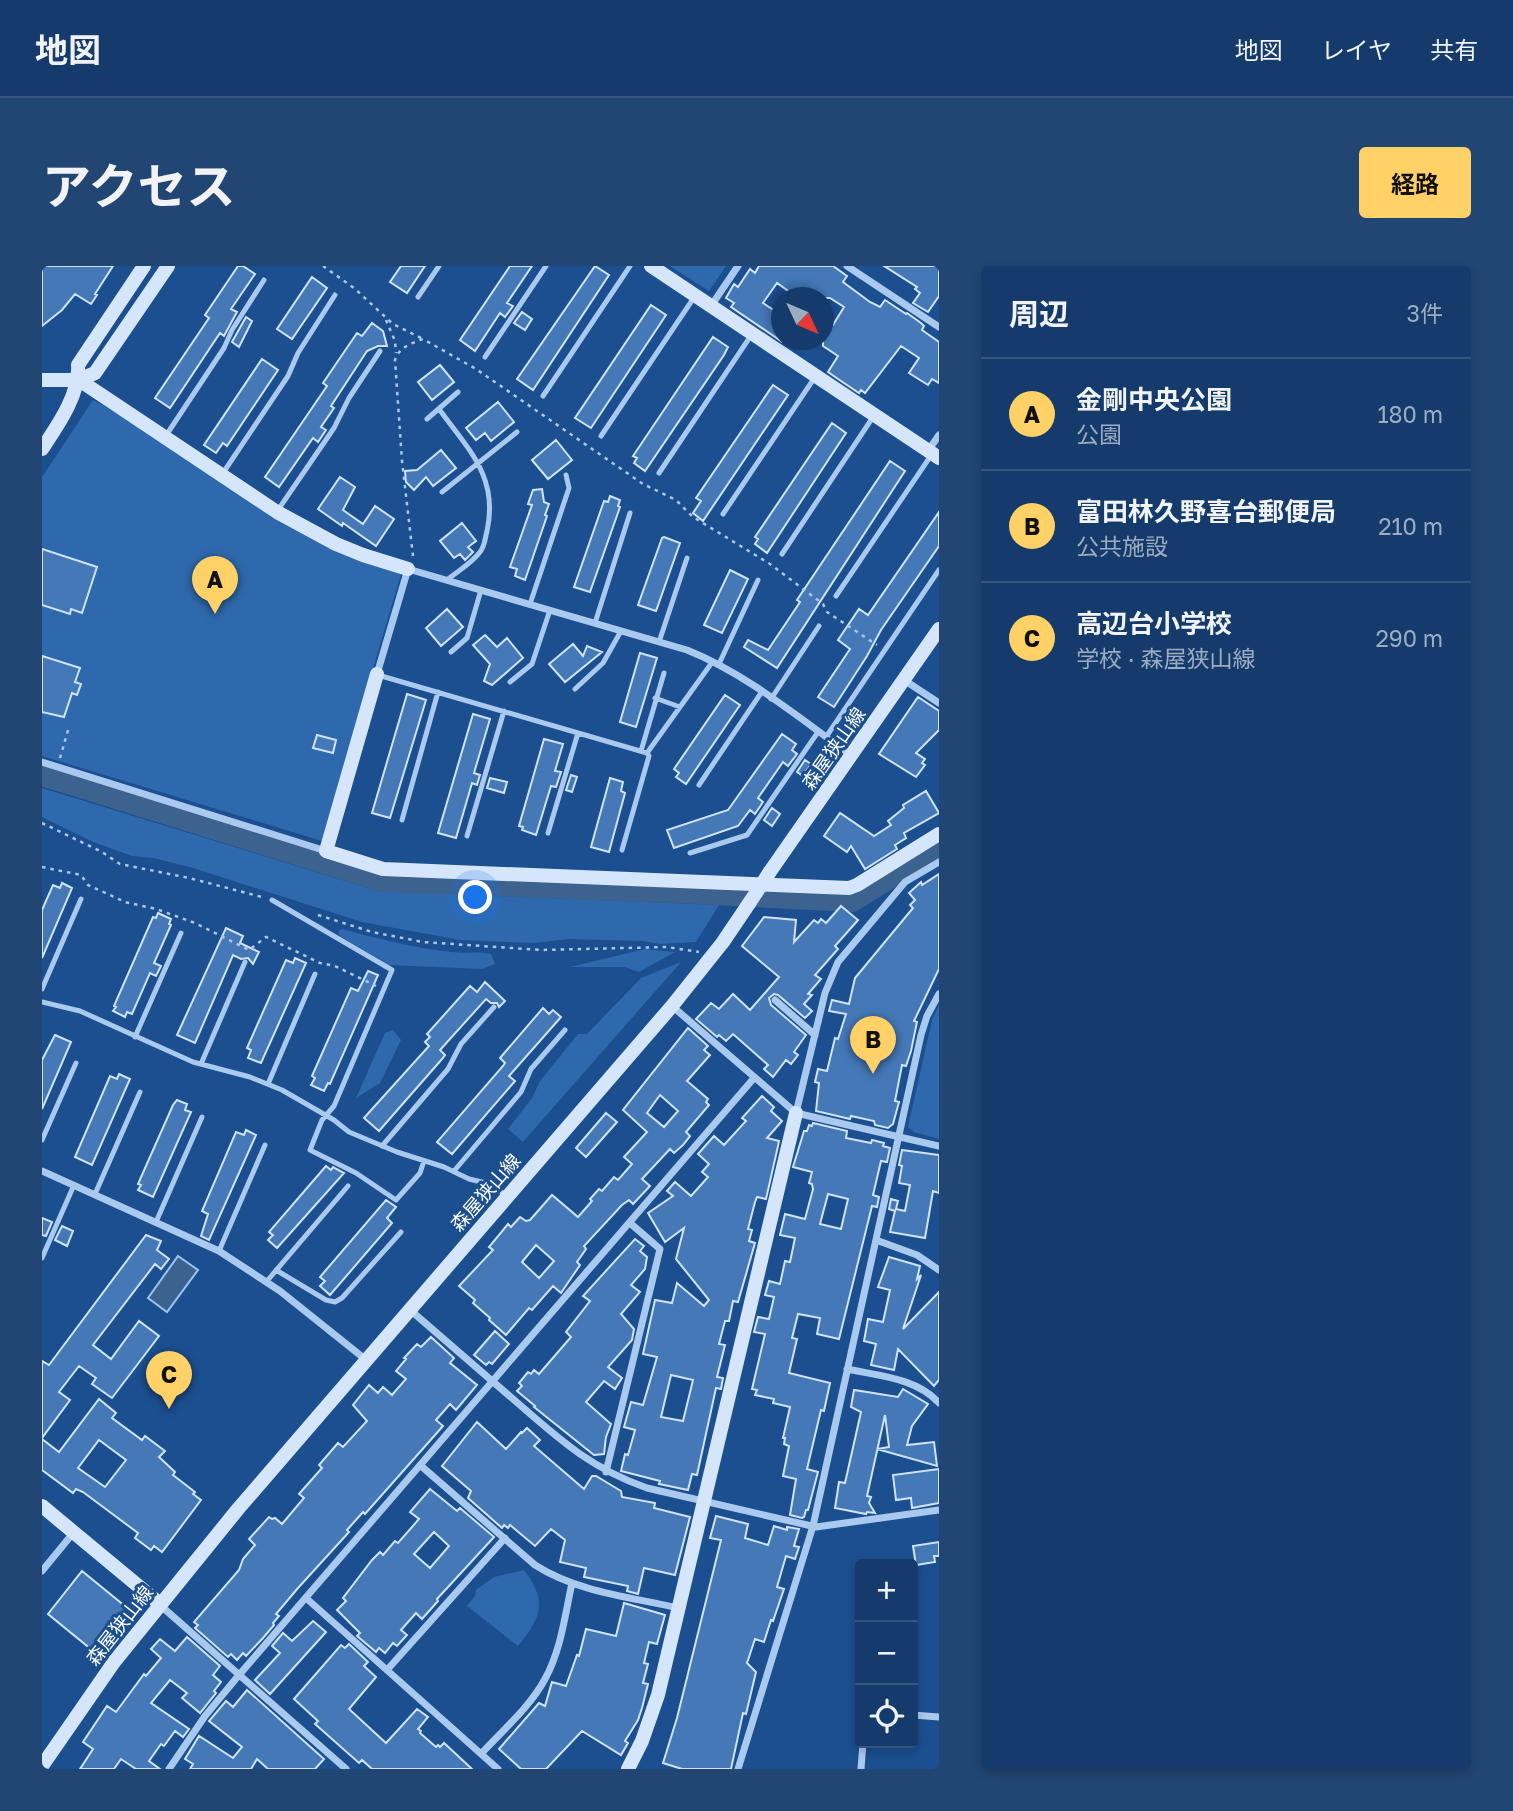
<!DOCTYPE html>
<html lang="ja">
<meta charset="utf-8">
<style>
body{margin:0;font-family:"Golos Text","Noto Sans JP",sans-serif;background:#214673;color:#f1f3f6}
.controls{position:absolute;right:21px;bottom:21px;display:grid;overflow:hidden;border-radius:7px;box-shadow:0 4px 10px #0003}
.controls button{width:63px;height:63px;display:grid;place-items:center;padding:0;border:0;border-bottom:2px solid #33557e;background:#143b6b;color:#f1f3f6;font:35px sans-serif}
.compass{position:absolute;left:729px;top:21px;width:63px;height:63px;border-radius:50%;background:#143b6b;box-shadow:0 4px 10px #0003;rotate:134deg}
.you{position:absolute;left:434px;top:632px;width:24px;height:24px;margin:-18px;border:5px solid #fff;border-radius:50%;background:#1a73e8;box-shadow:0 0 0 10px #1a73e833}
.badge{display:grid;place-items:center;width:46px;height:46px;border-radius:50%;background:#ffd166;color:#111;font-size:23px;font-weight:700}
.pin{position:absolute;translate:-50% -58px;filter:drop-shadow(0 2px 4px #0008)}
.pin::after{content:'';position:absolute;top:37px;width:24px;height:21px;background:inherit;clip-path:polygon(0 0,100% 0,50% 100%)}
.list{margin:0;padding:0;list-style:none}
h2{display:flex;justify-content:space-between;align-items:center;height:91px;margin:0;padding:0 28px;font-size:30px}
h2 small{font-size:23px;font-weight:400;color:#9dadc1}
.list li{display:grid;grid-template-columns:46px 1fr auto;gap:21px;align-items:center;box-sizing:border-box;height:112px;padding:0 28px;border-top:2px solid #33557e}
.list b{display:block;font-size:26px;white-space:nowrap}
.list p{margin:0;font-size:23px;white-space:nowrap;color:#9dadc1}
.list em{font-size:23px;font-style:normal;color:#9dadc1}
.icon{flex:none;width:38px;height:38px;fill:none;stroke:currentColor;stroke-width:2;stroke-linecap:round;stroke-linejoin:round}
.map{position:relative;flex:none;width:897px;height:1503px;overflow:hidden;border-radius:7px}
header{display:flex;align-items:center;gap:42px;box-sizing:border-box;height:98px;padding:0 35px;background:#143b6b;border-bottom:2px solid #33557e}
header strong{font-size:33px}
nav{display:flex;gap:38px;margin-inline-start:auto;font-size:24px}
.intro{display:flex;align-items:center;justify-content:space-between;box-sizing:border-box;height:168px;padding:0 42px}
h1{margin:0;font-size:49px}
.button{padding:18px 32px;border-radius:7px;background:#ffd166;color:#111;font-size:24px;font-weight:700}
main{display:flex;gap:42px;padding:0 42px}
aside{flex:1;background:#143b6b;border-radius:7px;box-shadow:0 4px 10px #0003}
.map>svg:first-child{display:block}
.green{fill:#2e69ad}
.water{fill:#3c6290;stroke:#9cc4f0;stroke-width:2}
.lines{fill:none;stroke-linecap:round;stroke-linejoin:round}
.river{stroke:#3c6290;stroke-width:24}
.building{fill:#4478b7;stroke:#cfe3fa;stroke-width:2;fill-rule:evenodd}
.path{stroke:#a9c9ee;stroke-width:2.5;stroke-dasharray:3.5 5;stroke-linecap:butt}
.lane{stroke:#a9c9ee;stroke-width:5}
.street{stroke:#a9c9ee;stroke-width:7}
.secondary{stroke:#d6e6fa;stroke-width:14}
.secondary-bridge{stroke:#d6e6fa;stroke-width:14}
.labels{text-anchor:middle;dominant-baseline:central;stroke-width:6;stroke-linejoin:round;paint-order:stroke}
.street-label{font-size:19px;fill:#fff;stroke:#1b4f8f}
</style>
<header>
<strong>地図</strong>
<nav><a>地図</a><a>レイヤ</a><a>共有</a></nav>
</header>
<div class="intro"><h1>アクセス</h1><a class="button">経路</a></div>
<main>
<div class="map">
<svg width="897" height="1503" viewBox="0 0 897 1503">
<rect width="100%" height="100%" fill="#1b4f8f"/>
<path class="green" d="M628,0H684L667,25Z
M51,134L82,151L175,212L359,308L280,575L0,490V211Z
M0,522L336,625L677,639L654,676L618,678L601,675L527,673L492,677L418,674L320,656L151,602L111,592L90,590L51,576L0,551Z
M300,663C337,673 372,682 410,686C424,688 436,685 449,688L453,698L440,703L347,699L298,670L296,665Z
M603,683L633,686L597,706L583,701H528Z
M639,696L481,876L466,863L490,832L498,815L536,768H545L599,712Z
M897,739V873L872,866L866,861L890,754Z
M351,764L359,774L338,817L314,832L343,767Z
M482,1304C506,1335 499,1352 476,1380L425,1340L433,1330L434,1324L452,1311Z"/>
<path class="water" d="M136,990L156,1004L125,1046L106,1032Z"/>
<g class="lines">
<path class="river" d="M0,508L341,614L654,626L810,634L897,580"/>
</g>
<path class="building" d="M0,0H71L53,28L55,29L49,38L33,28L20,44L0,60Z
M196,0H201L213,8L189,43L195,46L182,70L178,67L128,142L113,132L167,52L163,49Z
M359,0H383L365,27L348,16Z
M468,0H490L465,37L471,40L463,51L458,47L433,85L418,74Z
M553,0L567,9L491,124L475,113Z
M717,0H791L805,10L801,16L828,36L838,41L843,34L864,48L865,47L879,57L882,60L880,64L897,76V117L890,113L886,119L867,107L877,92L859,80L823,127L819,124L817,127L799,115L786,106L796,90L781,80V53L791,59L802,41L788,32H756L735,17L721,37L739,49V75L689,41L692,37L684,32L692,18L696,21L708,3L713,7Z
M842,0H897V30L886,46L871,37L878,27L873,23L875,21Z
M270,11L285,22L250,73L235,63Z
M609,39L624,49L549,162L533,152Z
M480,46L490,53L483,64L472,57Z
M204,51L210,55L197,81L190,76Z
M330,57L341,65L345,80H336L325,85L289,140L292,142L279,161L284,164L276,176L271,172L237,221L223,211L285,120L281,117L315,67L320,70Z
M671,71L686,81L682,89L603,205L592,197L595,192L591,190Z
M220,93L236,104L185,180L181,177L174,187L162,179Z
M398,99L412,116L390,134L376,116Z
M731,119L746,129L661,255L651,247L659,235L654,232Z
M456,136L472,156L449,175L443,167L434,174L424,162Z
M790,157L804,167L725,287L713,278L716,273L713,271Z
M514,174L530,194L506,213L490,194Z
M399,184L414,202L391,220L384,211L372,224L364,216L363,205L375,204Z
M848,195L863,205L735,402L702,381L706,374L726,384L758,336L755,334Z
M298,211L313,221L301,244L321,258L333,240L352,253L334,280L301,257L300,260L276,243Z
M500,223L502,236L507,238L503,249L505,250L483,314L473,310L475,303L468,301L490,239L486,238L491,224Z
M568,230L578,234L576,240L578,241L548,326L532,321L562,235L566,236Z
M897,246V280L839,364L825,390L792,441L776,431L808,383L796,374L817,343L826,349Z
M420,257L434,275L426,281L431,286L423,294L418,288L412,292L398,275Z
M622,271L638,277L614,345L596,339L620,272Z
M0,283L55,301L40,347L29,343L28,348L0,339Z
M688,304L706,313L680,367L662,359Z
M405,343L421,361L399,380L384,362Z
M443,369L455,381L465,372L481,392L450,419L442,415L448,398L431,379Z
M531,378L541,390L545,380L560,386L523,416L507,398Z
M598,387L615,392L594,461L578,456Z
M0,390L38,402L33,416L39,418L35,429L30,427L22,451L0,446Z
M365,428L384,434L348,552L330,547Z
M683,429L698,439L644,518L634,511L637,507L632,503Z
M876,431L897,445V464L874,487L883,493L880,497L883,499L874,511L837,488Z
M431,448L448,453L432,507L438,509L435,519L430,517L414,572L396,567Z
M740,468L754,478L750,484L755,488L746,500L741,496L716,532L721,536L713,548L708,544L696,560L632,582L625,564L686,544Z
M275,469L294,474L291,487L271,482Z
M502,473L521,478L513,505L519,506L514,521L509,520L494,569L480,564L481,561L477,560Z
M763,494L769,498L761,510L755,506Z
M529,509L535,511L530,526L524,524Z
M448,512L465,516L462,527L445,522Z
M568,512L581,516L579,525L583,527L567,586L549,581Z
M884,525L897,547L862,567L864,572L853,579L855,583L823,603L809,580L805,586L782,570L798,547L832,570L849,559L846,555L862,542L861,539Z
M730,542L738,548L730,560L722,554Z
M897,608V703L872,755L875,756L869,785L864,800L860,799L853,835L857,836L851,858L846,862L833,859L832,855L809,850L808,853L774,845L777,817L773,816L776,803L785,805L793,772L796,773L804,748L787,745L790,734L807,738L813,712L871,642L868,639L873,634L867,627L879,616L880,619Z
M20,617L30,622L0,692V644L11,619L18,622Z
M799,640L816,654L793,680L796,683L773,709L779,713L766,728L770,729L762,738L770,745L763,752L736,729L732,728L727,732L729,739L764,769L752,786L756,789L749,798L744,794L731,811L722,803L726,799L691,768L684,775L677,769L675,771L654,753L669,737L677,743L691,728L708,744L737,711L700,680L722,651L754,654L752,676L772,654L776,657L779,653L784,657Z
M116,647L129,653L127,658L129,659L112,697L119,700L114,710L108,707L90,748L85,746L83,751L71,745L74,741L72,740L111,651L114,652Z
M184,662L201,670L198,677L217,686L211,698L206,692L199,693L191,689L153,777L135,769Z
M253,692L264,697L219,797L206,792L209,784L205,782L244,694L251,697Z
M326,705L336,709L288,818L286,817L282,825L269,819L273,812L270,810L309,722L316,725Z
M443,716L463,735L457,741L455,737H449L444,733L398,784L403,789L400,793L337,865L322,852L387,780L383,776L388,771L385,768L428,720L435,726Z
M501,742L507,748L511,744L519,751L467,810L473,815L410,888L395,876L461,800L463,797L458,792Z
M646,762L666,780L662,784L668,789L645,815L666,833L664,836L667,839L644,866L648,870L641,879L632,887L628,883L600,913L608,920L591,938L587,934L580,939L542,980L544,983L535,996L538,999L521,1024L519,1027L511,1020L490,1044L487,1042L464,1069L447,1054L448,1052L431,1037L433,1034L417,1020L451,984L447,981L466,958L469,961L478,951L484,955L488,954L510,929L536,951L550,935L548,933L557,923L560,925L572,911L576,914L590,898L582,891L605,866L581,844ZM618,829L636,845L622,861L605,847ZM494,979L512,995L497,1012L480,996Z
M13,769L29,776L0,843V794Z
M77,808L88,813L50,899L33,891L68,810L75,813Z
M720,830L732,841L729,845L740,855L725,872L737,875L736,880L724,933L715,931L713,936L706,963L710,964L707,975L713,977L696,1036L691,1035L687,1055H683L677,1078L683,1079L675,1111L681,1112L679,1123L674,1122L655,1209L650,1208L646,1224L617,1218L618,1215L579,1205L583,1188L586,1189L593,1164L582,1161L589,1136L601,1139L615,1091L601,1088L613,1034L630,1037L635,1017L662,1040L667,1034L634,993L642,962L623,976L606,947L631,930L625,925L633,916L649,930L666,911L660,906L667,898L656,888L672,870L682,879L704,855L700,852ZM629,1109L651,1114L641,1155L619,1151Z
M135,834L145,838L143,844L149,846L111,931L96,924L99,919L96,918L131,839Z
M564,847L575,856L544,891L534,882Z
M771,857L805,865L804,872L829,877L830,874L842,877L841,880L848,882L845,896L839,895L831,929L837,931L835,941L830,940L797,1073L775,1068L778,1052L756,1048L750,1072L755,1073L747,1107L788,1117L782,1145L779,1144L765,1203L776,1206L766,1244H764L762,1251L760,1252L748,1249L754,1213L741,1210L747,1180L742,1178L743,1172H741L748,1141L731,1137L732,1133L713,1129L715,1124L710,1123L723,1068L712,1066L716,1051L727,1053L732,1031L723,1029L727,1015L738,1018L743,995L748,996L753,972L738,969L743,948L763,953L771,923L770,918L767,917L770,906L751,901L762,865H765L767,859L770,860ZM786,928L806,933L799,963L778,958Z
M204,864L214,869L167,974L159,970L166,948L160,945L194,866L202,869Z
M860,884L897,889V927L891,925L883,972L848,966L853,945L847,943L849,933L856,935L854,943L863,945L868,919L857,917L860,900L857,899Z
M284,900L289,904L291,901L302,907L235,982L226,974L231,969L227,966Z
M344,934L354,941L345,952L350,957L288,1029L278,1020L283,1015L278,1011Z
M0,952L10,956L4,970L0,969Z
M20,960L31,965L25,980L13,974Z
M104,969L119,975L115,984L127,993L119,1003L113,998L51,1079L69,1093L97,1055L117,1070L70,1132L50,1118L54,1112L37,1100L17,1126L28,1134L0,1172V1095L7,1099Z
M593,973L602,980L598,985L605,991L603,1003L589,1019L598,1026L579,1048L592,1063L590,1074L566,1101L580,1112L573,1123L562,1115L544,1136L569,1158L564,1171L562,1188L552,1189L492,1141L493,1140L475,1125L480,1120L477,1117L486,1106L489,1108L492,1104L497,1108L529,1071L524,1066L548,1035L541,1030Z
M847,991L878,1000L875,1013L879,1009L861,1063L897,1026V1114L892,1120L856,1083L852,1104L829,1099L834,1078L822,1075L826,1053L841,1056L848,1024L836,1021Z
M453,1065L467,1078L450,1098L447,1096L444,1099L432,1089Z
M389,1071L412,1092L408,1097L435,1119L414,1144L408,1138L394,1154L401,1160L323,1248L321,1246L305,1264L307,1266L256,1322L234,1348L237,1350L231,1357L232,1359L221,1372L204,1390L201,1387L195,1394L189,1388L186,1391L153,1362L156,1359L152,1356L197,1304L201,1293L213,1279L207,1273L227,1251L230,1253L233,1252L240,1258L262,1232L257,1228L280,1202L277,1199L296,1177L301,1181L325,1155L311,1139L327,1119L336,1127L341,1121L350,1129L364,1113L354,1105L364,1093L362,1092L375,1078L379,1081Z
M861,1123L886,1138L870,1160L865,1179L892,1176L895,1200L835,1183L847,1181L843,1149L825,1230L829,1231L827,1237L833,1247L825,1246L824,1248L793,1242L797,1216L803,1217L819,1146L809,1141L812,1124L856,1131Z
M57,1133L74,1147L70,1152L100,1174L103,1170L123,1185L117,1191L133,1206L131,1209L153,1226L151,1228L159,1234L120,1286L112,1280L109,1284L93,1272L96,1267L41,1226L34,1223L31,1227L0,1204V1173L17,1186ZM57,1174L84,1194L63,1221L36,1202Z
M435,1156L464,1183L479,1166L480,1167L485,1162L498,1174L492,1180L542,1223L550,1210H554L579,1225L580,1231L613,1237L612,1242L648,1251L633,1309L602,1302L596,1328L585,1325L586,1320L542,1311L544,1302L518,1296L523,1274L509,1263L493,1280L468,1259L466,1262L462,1259L460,1262L426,1232L429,1225L400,1200Z
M897,1203V1237L870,1242L869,1232L854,1234L851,1209Z
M388,1223L415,1245L418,1242L452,1271L395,1333L396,1335L380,1353L374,1347L359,1364L365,1369L355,1380L351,1377L343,1387L337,1382L334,1386L315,1370L318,1367L295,1344L304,1335L301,1332L330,1294L338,1286L341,1289L353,1275L356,1277L377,1253L368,1246ZM392,1266L407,1280L388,1302L372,1288Z
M674,1250L706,1258L703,1272L726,1279L732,1260L745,1264V1261L757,1263L752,1280L757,1281L753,1293L744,1290L735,1321L742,1323L731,1355L729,1354L722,1376L713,1373L705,1397L714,1406L704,1448L701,1447L689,1503H640L621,1497L635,1452L679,1274L668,1272Z
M897,1276V1290H892L893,1296L874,1299L871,1280Z
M40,1305L84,1341L50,1384L6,1348Z
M582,1337L623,1349L615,1378L607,1376L602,1397L606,1398L601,1417L606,1418L600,1442L596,1454L583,1475L586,1477L579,1489L540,1465L504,1503H479L457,1483L497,1437L503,1440L510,1416L524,1420L535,1389L537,1390L544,1363L574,1370Z
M271,1355L284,1366L228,1428L213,1414L238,1387L230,1380L241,1367L250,1375Z
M145,1371L178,1400L171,1409L179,1416L172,1425L174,1427L158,1447L140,1432L145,1427L128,1414L109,1437L147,1463L141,1471L133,1465L122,1480L119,1478L107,1495L118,1503H94L79,1493L72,1503H38L51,1483L41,1476L65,1440L74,1446L102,1408L104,1410L119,1392L109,1383L118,1373L133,1385Z
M307,1378L326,1396L322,1400L334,1411L307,1443L344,1477L375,1443L386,1451L376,1463L379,1465L378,1467L394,1481L396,1479L398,1481L402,1477L430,1503H330L320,1494L317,1497L273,1458L276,1455L252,1433L299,1379L303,1382Z
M205,1424L282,1493L273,1503H226L215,1493L209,1503H148L151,1498L143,1493L157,1470L191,1492L200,1481L167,1455L184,1435L191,1441Z"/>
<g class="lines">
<path class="path" d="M281,0L312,22L351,58L381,73
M344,54L353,75L354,87
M371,290L360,195L353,94C357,81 370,77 381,73L434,103L601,218L634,234L651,251L728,298L781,338L785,346L835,379
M18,492L27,461
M0,557L60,586L78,598L147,612L220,631
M0,601L39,609L46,619L83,636L114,643L153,657L207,684L224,671L278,697L293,700L334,720
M276,649L330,666L381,676L499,684L625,681L657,686"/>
<path class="lane" d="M376,31L397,0
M443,91L504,0
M501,130L588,0
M397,143C426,183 457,211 445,265C443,272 443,280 438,286C430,297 416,305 405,314
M385,153L416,126
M559,170L653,30
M123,171L182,82L190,64L222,14
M181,207L246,110L256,87L293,29
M617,207L710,68
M400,226L475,166
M236,244L292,162L307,132L338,85
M681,248L773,111
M740,288L831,151
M794,330L890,188
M488,338L527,222L524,209
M553,357L588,247
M617,376L645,292
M409,386L425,372L439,324
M677,398L716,314
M336,409L605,487
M468,416L490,398L508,344
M533,423L561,397L579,365
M613,432L638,441
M729,433L777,360
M784,471L897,304
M599,485L622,407
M657,519L719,427
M360,554L396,426
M506,567L536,467
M425,570L462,445
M580,584L607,490L605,487L671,395
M648,587L705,569L776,466
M230,634L350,704L292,840L280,854L268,884L314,907L354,934L378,907L382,895
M0,723L39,633
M0,736L38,745L151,796L208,811L240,824L292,854L307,866L355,886L402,901L427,913L448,918L465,930
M93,771L139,667
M159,798L203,696
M226,818L273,708
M0,874L34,797
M340,880L406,803L419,778L452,741
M412,905L479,826L489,803L523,764
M53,928L98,826
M114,956L160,851
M177,985L223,879
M0,992L32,919
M234,1004L284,1034L293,1036L300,1032L359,966
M225,1015L306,920"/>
<path class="street" d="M805,0L897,61
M669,40L696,0
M886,185L897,169
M335,408L366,303L645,384C705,408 757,452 809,489
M862,414L897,437
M0,496L284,585
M733,734L773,769
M630,740L754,847L897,880
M754,847L783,727L796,696L863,616L897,596
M0,905L177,985L238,1025L323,1093
M834,974L875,989L897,1004
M367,1043C399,1071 432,1099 464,1127C513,1169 543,1200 605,1222L774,1261L897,1244
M805,1103C837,1110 875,1112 897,1137
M378,1199L493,1299C535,1326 588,1331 636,1342
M564,1206L618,983L588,957
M0,1305L32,1266
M264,1332L456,1503
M118,1339L304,1503
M345,1404L463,1272
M871,1449L897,1451
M439,1488C461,1464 488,1441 503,1413C519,1384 523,1349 530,1317
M127,1503L163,1450L197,1409L712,812
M696,1503L771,1260L879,769L885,750L897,728
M819,1503L821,1477"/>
<path class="secondary" d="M609,0L897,192
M0,114H37L53,107L126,0
M37,114L235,246L294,278L321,289L366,303
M0,183C16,159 38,128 36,99L102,0
M335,408L284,585L341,603L807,622L815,619L897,568
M727,607L897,363
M0,1240L118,1338
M0,1500L72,1396L196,1243L630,740L681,676L708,636
M586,1503L600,1475L616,1429L754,847"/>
<path class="secondary-bridge" d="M708,636L727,607"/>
</g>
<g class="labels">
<g class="street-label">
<text transform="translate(791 482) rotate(-55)">森屋狭山線</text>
<text transform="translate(443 926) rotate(-49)">森屋狭山線</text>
<text transform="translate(77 1359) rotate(-52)">森屋狭山線</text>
</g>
</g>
</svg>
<div class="controls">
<button>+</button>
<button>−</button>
<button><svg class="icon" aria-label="locate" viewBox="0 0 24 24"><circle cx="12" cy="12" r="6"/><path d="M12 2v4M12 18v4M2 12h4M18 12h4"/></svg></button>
</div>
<svg class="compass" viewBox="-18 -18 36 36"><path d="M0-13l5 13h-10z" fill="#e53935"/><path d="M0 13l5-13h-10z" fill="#9dadc1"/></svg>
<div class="you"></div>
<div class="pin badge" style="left:173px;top:348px">A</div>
<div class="pin badge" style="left:831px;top:808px">B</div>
<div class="pin badge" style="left:127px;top:1143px">C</div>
</div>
<aside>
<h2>周辺<small>3件</small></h2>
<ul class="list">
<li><span class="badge">A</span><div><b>金剛中央公園</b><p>公園</p></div><em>180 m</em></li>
<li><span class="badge">B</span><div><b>富田林久野喜台郵便局</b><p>公共施設</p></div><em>210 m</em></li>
<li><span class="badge">C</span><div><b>高辺台小学校</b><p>学校 · 森屋狭山線</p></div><em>290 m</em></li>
</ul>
</aside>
</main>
